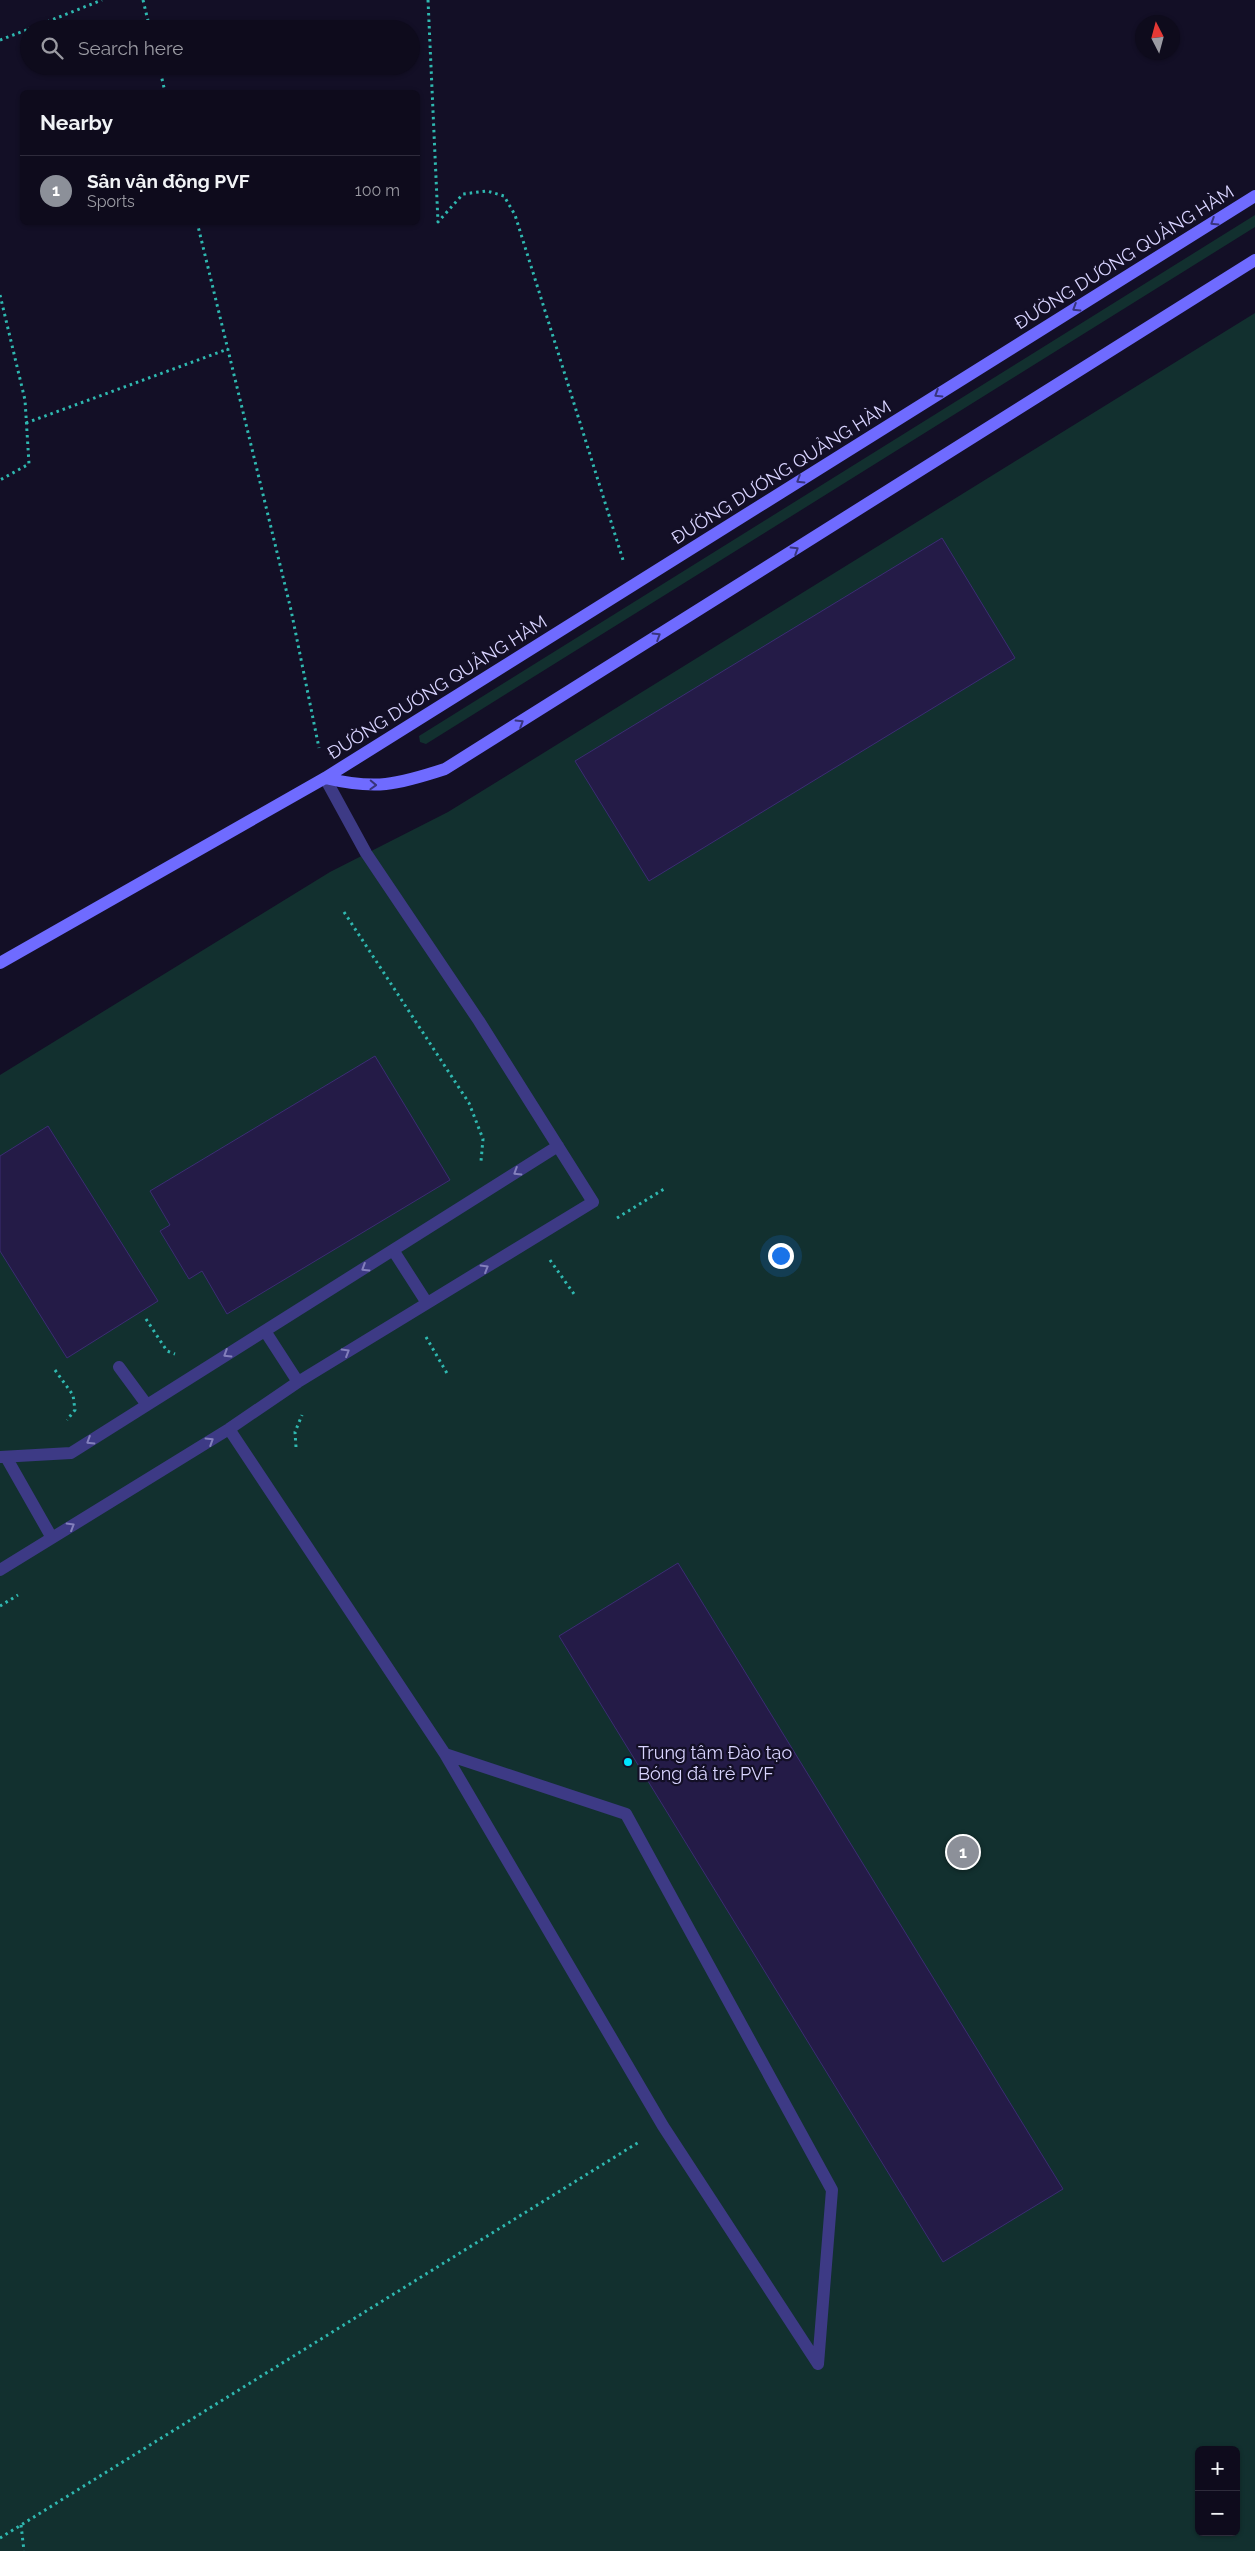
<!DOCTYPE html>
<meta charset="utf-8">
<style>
body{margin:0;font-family:Raleway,sans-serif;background:#1c1929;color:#f1f3f6}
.controls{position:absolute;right:15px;bottom:15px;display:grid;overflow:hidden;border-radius:8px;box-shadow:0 1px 4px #0004}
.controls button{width:45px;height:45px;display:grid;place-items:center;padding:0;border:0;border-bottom:1px solid #2e2b3b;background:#0e0b1c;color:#f1f3f6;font:25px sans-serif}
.compass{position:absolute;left:1135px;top:15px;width:45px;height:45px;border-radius:50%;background:#0e0b1c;box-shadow:0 1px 4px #0004;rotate:354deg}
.you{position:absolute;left:780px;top:1255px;width:18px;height:18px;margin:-12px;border:4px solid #fff;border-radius:50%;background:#1a73e8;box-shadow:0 0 0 8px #1a73e833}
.badge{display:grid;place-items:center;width:32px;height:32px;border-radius:50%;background:#8c9099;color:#fff;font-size:16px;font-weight:700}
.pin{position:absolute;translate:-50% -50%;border:2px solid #fff;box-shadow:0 1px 5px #0006}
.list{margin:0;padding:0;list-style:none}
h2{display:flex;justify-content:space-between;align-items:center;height:65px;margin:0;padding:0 20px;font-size:21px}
h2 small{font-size:16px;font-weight:400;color:#9b9ba3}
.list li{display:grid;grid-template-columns:32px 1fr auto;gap:15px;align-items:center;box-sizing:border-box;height:70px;padding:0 20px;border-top:1px solid #2e2b3b}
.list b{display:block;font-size:19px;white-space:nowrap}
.list p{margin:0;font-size:16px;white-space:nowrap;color:#9b9ba3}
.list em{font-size:16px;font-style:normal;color:#9b9ba3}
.icon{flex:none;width:28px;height:28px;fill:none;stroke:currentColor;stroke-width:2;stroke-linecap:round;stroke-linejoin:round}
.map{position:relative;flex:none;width:1255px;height:2551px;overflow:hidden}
.search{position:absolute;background:#0e0b1c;box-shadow:0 1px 4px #0004;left:20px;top:20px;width:400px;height:55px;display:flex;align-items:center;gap:12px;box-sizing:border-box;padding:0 18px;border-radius:28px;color:#9b9ba3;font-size:19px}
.panel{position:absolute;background:#0e0b1c;box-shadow:0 1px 4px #0004;left:20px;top:90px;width:400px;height:135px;border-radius:8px}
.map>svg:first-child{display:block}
.green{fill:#12302f;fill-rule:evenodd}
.building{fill:#241b47;stroke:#3b2d73}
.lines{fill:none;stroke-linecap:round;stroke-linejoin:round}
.path{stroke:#2fb8b0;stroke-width:3;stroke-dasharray:2.5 4;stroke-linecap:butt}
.lane{stroke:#3d3a85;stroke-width:12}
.secondary{stroke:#6f6bff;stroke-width:12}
.oneway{stroke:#38347d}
.oneway2{stroke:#837fbc}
.poi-dot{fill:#00e5ff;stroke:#130f26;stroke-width:2}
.labels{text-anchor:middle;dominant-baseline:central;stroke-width:4.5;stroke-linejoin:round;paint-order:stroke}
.street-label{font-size:18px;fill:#d9d4ff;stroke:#130f26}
.poi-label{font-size:18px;fill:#d9d4ff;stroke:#130f26;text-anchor:start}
</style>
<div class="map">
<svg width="1255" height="2551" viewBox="0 0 1255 2551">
<rect width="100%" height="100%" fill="#130f26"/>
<path class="green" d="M1255,215V227L426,744L420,742L419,736Z
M1255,313V2551H0V1075L330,872L448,812ZM1199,2450H1236V2532H1199Z"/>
<path class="building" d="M942,538L1015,658L649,881L575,761Z
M375,1056L450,1180L227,1314L202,1271L189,1279L160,1231L170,1225L150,1191Z
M48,1126L158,1301L67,1358L0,1251V1156Z
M678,1563L1063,2189L943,2262L559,1636Z"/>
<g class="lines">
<path class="path" d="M143,0L150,29
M428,0L438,222L463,194L487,191L504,196L515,215L623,560
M29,29L102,0
M0,40L29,29
M159,66L165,92
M197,222L291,610L319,748
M0,295L25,400L29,464L0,480
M26,423L228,349
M344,912L469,1103L483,1139L481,1161
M617,1218L664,1189
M550,1260L574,1294
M146,1319L167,1351L175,1354
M426,1337L448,1375
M55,1370L73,1395L75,1410L67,1420
M296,1447L295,1432L302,1415
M0,1606L18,1595
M21,2525L24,2551
M0,2538L639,2142"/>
<path class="lane" d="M393,1250L427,1303
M265,1331L298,1382
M119,1367L147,1405
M229,1429L445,1754L663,2126L818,2364
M0,1457L71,1453L558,1146
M6,1457L52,1538
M0,1570L229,1429L298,1382L593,1202L479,1021L366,853L325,778
M445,1754L626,1814L832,2190L818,2364"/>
<path class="secondary" d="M325,778C376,790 396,785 445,769L1255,260
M0,963L325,778L1255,196"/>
</g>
<defs><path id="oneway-chevron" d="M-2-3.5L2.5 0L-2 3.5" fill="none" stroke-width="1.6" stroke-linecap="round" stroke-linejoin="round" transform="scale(1.25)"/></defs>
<g class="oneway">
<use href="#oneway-chevron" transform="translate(1214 222) rotate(148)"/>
<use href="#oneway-chevron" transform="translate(1076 308) rotate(148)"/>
<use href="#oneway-chevron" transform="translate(938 394) rotate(148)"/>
<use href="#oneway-chevron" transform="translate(800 480) rotate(148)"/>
<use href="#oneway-chevron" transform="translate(795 550) rotate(-32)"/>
<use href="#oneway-chevron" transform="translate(657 636) rotate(-32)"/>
<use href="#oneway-chevron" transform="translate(520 723) rotate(-32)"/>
<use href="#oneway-chevron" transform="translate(373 785) rotate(2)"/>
</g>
<g class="oneway2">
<use href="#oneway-chevron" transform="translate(517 1172) rotate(148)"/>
<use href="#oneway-chevron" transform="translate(365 1268) rotate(148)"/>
<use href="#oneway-chevron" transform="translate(485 1268) rotate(-31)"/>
<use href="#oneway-chevron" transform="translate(346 1352) rotate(-31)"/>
<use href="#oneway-chevron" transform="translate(227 1354) rotate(148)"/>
<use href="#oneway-chevron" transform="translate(90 1441) rotate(148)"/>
<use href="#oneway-chevron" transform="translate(210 1441) rotate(-32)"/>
<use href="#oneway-chevron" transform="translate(71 1526) rotate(-31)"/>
</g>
<circle class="poi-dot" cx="628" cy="1762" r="5"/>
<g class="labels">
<g class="street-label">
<text transform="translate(1124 257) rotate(-32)">ĐƯỜNG DƯƠNG QUẢNG HÀM</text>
<text transform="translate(781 472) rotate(-32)">ĐƯỜNG DƯƠNG QUẢNG HÀM</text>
<text transform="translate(437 687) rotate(-32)">ĐƯỜNG DƯƠNG QUẢNG HÀM</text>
</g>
<g class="poi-label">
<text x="638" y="1752">Trung tâm Đào tạo<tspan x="638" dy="21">Bóng đá trẻ PVF</tspan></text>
</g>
</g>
</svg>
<div class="controls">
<button>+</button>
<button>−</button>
</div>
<svg class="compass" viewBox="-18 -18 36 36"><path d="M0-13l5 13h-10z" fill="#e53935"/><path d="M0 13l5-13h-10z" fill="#9b9ba3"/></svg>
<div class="you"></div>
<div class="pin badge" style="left:963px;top:1852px">1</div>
<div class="search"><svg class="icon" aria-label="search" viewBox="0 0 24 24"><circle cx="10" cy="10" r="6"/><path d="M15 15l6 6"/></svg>Search here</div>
<section class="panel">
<h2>Nearby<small></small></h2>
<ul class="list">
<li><span class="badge">1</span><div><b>Sân vận động PVF</b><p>Sports</p></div><em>100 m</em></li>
</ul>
</section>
</div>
